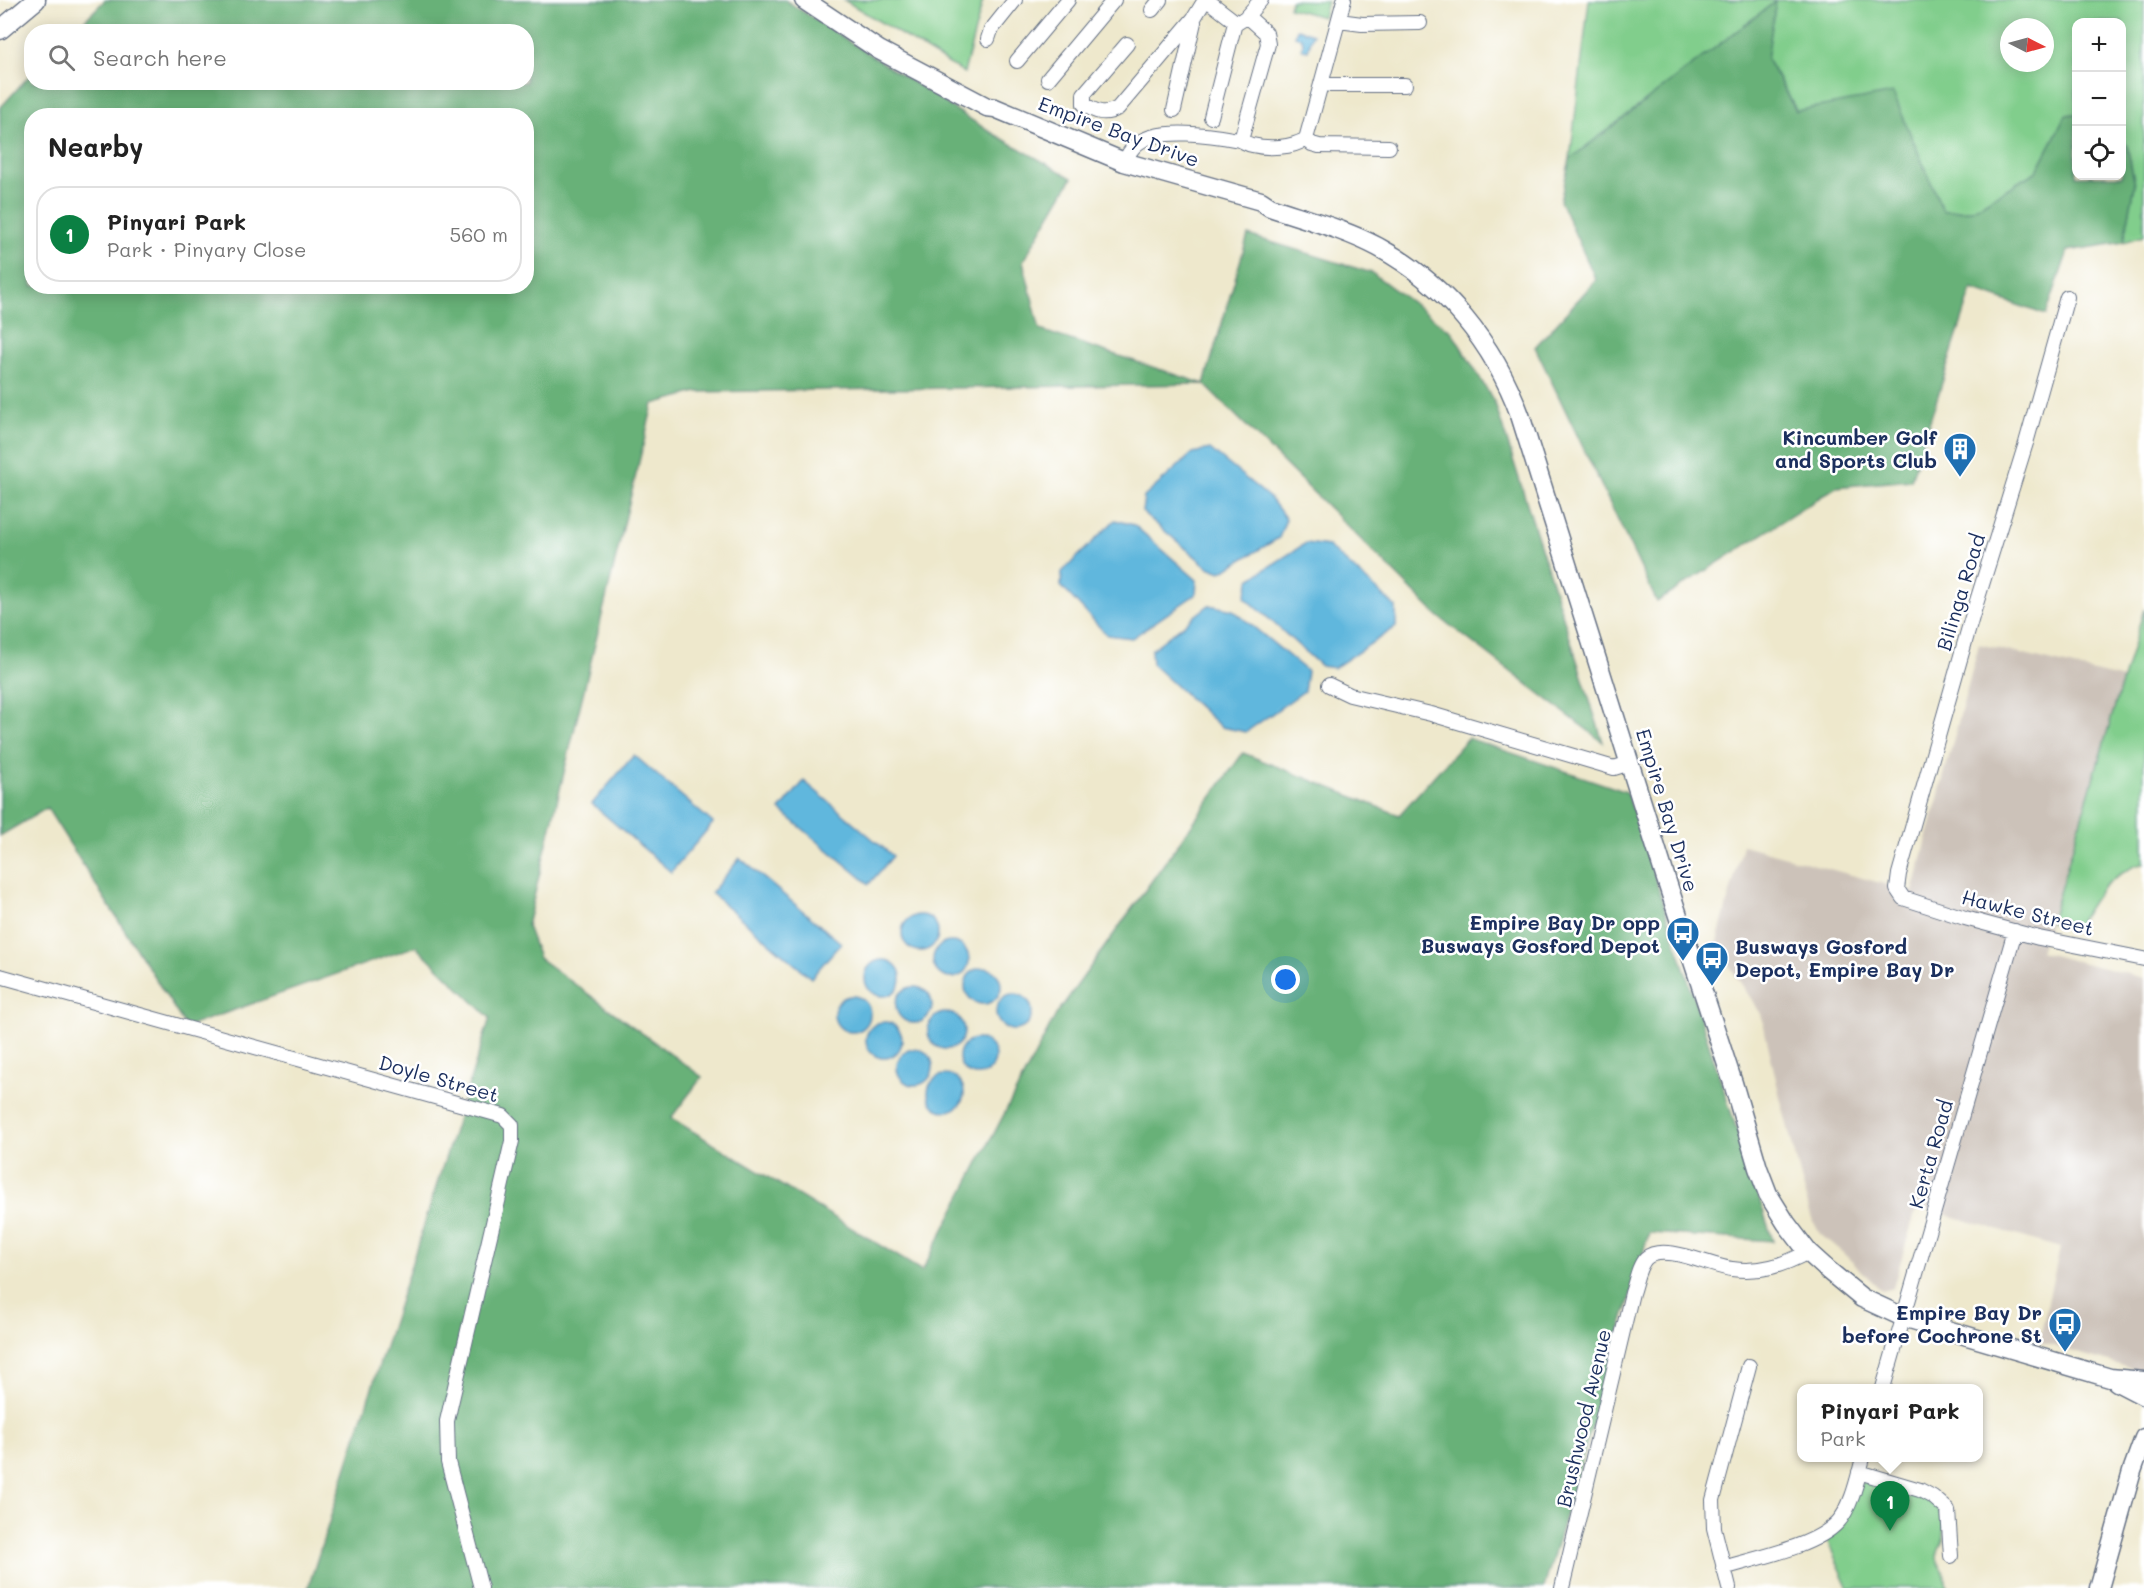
<!DOCTYPE html>
<meta charset="utf-8">
<style>
body{margin:0;font-family:Mali,sans-serif;background:#f2f2f2;color:#222}
.controls{position:absolute;right:18px;top:18px;display:grid;overflow:hidden;border-radius:12px;box-shadow:0 3px 15px #0003}
.controls button{width:54px;height:54px;display:grid;place-items:center;padding:0;border:0;border-bottom:2px solid #e0e0e0;background:#fff;color:#222;font:30px sans-serif}
.compass{position:absolute;left:2000px;top:18px;width:54px;height:54px;border-radius:50%;background:#fff;box-shadow:0 3px 15px #0003;rotate:96deg}
.you{position:absolute;left:1286px;top:980px;width:21px;height:21px;margin:-15px;border:4px solid #fff;border-radius:50%;background:#1a73e8;box-shadow:0 0 0 9px #1a73e833}
.badge{display:grid;place-items:center;width:39px;height:39px;border-radius:50%;background:#0b8043;color:#fff;font-size:20px;font-weight:700}
.pin{position:absolute;translate:-50% -50px;filter:drop-shadow(0 2px 3px #0008)}
.pin::after{content:'';position:absolute;top:32px;width:21px;height:18px;background:inherit;clip-path:polygon(0 0,100% 0,50% 100%)}
.popup{position:absolute;left:1797px;top:1384px;width:186px;height:78px;box-sizing:border-box;display:grid;place-content:center;border-radius:12px;background:#fff;filter:drop-shadow(0 2px 4px #0005);font-size:20px;white-space:nowrap;color:#767676}
.popup b{font-size:22px;color:#222}
.popup::after{content:'';position:absolute;left:50%;top:100%;margin-left:-12px;border:12px solid transparent;border-top-color:#fff}
.list{margin:0;padding:0;list-style:none}
h2{display:flex;justify-content:space-between;align-items:center;height:78px;margin:0;padding:0 24px;font-size:26px}
h2 small{font-size:20px;font-weight:400;color:#767676}
.list li{display:grid;grid-template-columns:39px 1fr auto;gap:18px;align-items:center;box-sizing:border-box;height:96px;margin:0 12px 12px;padding:0 12px;border:2px solid #e0e0e0;border-radius:24px}
.list b{display:block;font-size:22px;white-space:nowrap}
.list p{margin:0;font-size:20px;white-space:nowrap;color:#767676}
.list em{font-size:20px;font-style:normal;color:#767676}
.icon{flex:none;width:33px;height:33px;fill:none;stroke:currentColor;stroke-width:2;stroke-linecap:round;stroke-linejoin:round}
.map{position:relative;flex:none;width:2144px;height:1588px;overflow:hidden}
.search{position:absolute;background:#fff;box-shadow:0 3px 15px #0003;left:24px;top:24px;width:510px;height:66px;display:flex;align-items:center;gap:15px;box-sizing:border-box;padding:0 21px;border-radius:24px;color:#767676;font-size:22px}
.panel{position:absolute;background:#fff;box-shadow:0 3px 15px #0003;left:24px;top:108px;width:510px;height:186px;border-radius:24px}
.map>svg:first-child{display:block}
.industrial{fill:#ccc2b9}
.green{fill:#81ce8c;stroke:#4e7e75;stroke-width:1.5;fill-rule:evenodd}
.forest{fill:#68b178;stroke:#42706b;stroke-width:1.5;fill-rule:evenodd}
.water{fill:#60b7dd;stroke:#3e739e;stroke-width:1.5}
.lines{fill:none;stroke-linecap:round;stroke-linejoin:round}
.minor-casing{stroke:#657084;stroke-width:16}
.major-casing{stroke:#657084;stroke-width:21}
.minor{stroke:#fff;stroke-width:14}
.major{stroke:#fff;stroke-width:18}
.labels{text-anchor:middle;dominant-baseline:central;stroke-width:5;stroke-linejoin:round;paint-order:stroke}
.street-label{font-size:20px;fill:#1b2f5e;stroke:#fff}
.poi-label{font-size:20px;font-weight:bold;fill:#1b2f5e;stroke:#fff;text-anchor:end}
</style>
<div class="map">
<svg width="2144" height="1588" viewBox="0 0 2144 1588">
<rect width="100%" height="100%" fill="#fff"/>
<filter id="ink" filterUnits="userSpaceOnUse"><feTurbulence type="fractalNoise" baseFrequency=".0167" numOctaves="2"/><feDisplacementMap in="SourceGraphic" scale="12" xChannelSelector="R" yChannelSelector="G"/><feConvolveMatrix kernelMatrix="1 2 1 2 8 2 1 2 1" color-interpolation-filters="sRGB"/></filter>
<filter id="wash" filterUnits="userSpaceOnUse"><feTurbulence type="fractalNoise" baseFrequency=".008" numOctaves="4" result="noise"/><feDisplacementMap in="SourceGraphic" scale="24" xChannelSelector="R" yChannelSelector="G"/><feGaussianBlur stdDeviation="1.35" result="paint"/><feColorMatrix in="noise" values="0 0 0 0 0 0 0 0 0 0 0 0 0 0 0 0 0 1.4 0 .05"/><feComposite in="paint" operator="in"/></filter>
<g filter="url(#wash)">
<rect width="100%" height="100%" fill="#eee8cc"/>
<path class="industrial" d="M1979,644L2123,679L2040,952L2144,978V1361L2141,1371L2039,1342L2060,1248L1917,1206L1893,1288L1882,1291L1843,1253L1820,1234L1811,1217L1780,1097L1761,1014L1716,945L1743,845L1913,892Z"/>
<path class="green" d="M844,0H983L964,73Z
M1291,0L1327,1L1323,17L1289,8Z
M1589,0H2144V236L2124,242L2135,185L2127,146L2122,139V22H2076V114L2066,115L2037,171L1972,210L1943,211L1893,94L1797,111L1767,59L1775,2L1570,159ZM2009,27H2045V63H2009Z
M2144,609V864C2137,864 2132,867 2126,871C2098,886 2092,902 2076,928L2050,923Z
M1868,1480C1898,1489 1950,1493 1944,1536C1943,1544 1937,1550 1937,1558C1938,1564 1941,1565 1943,1570C1946,1575 1946,1582 1947,1588H1849L1826,1538L1862,1482Z"/>
<path class="forest" d="M105,0H785L987,130L1072,178L1023,261L1040,330L1204,384L1248,235L1372,273L1452,332L1495,403L1603,742L1439,617L1204,384L697,392L653,404L527,926L539,958L702,1077L671,1118L922,1271L1056,1015L1243,753L1399,815L1468,738L1627,792L1773,1241L1649,1233L1544,1588H308L490,1018L416,946L186,1027L47,808L0,836V108L31,74L32,82H526V32L74,31ZM32,116H526V286H32Z
M1776,1L1767,59L1796,111L1893,93L1943,211L1972,210L2037,171L2066,115L2076,114V176H2122V139L2127,146L2135,185L2124,242L2068,251L2046,315L1972,289L1911,480L1836,487L1657,602L1535,347L1596,280L1560,201L1570,159Z"/>
<path class="water" d="M1297,29L1313,34L1308,50L1302,49L1303,42L1301,38L1295,36Z
M1210,449L1271,499L1286,519L1279,538L1221,572L1208,567L1142,512L1144,497L1193,453Z
M1115,520L1134,525L1197,580L1196,594L1132,638L1107,635L1061,586L1062,572Z
M1306,543L1328,546L1396,607V627L1334,668L1321,666L1245,597L1250,579Z
M1209,605L1233,610L1307,671L1304,691L1246,732L1221,727L1152,664L1151,650Z
M634,755L713,823L671,872L592,804Z
M804,781L893,856L869,884L780,810Z
M740,858L841,943L811,978L711,893Z
M902 933a18 18 0 1 1 36 0a18 18 0 1 1-36 0Z
M933 960a18 18 0 1 1 36 0a18 18 0 1 1-36 0Z
M865 978a18 18 0 1 1 36 0a18 18 0 1 1-36 0Z
M965 986a18 18 0 1 1 36 0a18 18 0 1 1-36 0Z
M896 1005a18 18 0 1 1 36 0a18 18 0 1 1-36 0Z
M996 1012a18 18 0 1 1 36 0a18 18 0 1 1-36 0Z
M834 1014a18 18 0 1 1 36 0a18 18 0 1 1-36 0Z
M928 1031a18 18 0 1 1 36 0a18 18 0 1 1-36 0Z
M866 1040a18 18 0 1 1 36 0a18 18 0 1 1-36 0Z
M959 1057a18 18 0 1 1 36 0a18 18 0 1 1-36 0Z
M897 1067a18 18 0 1 1 36 0a18 18 0 1 1-36 0Z
M928 1093a18 18 0 1 1 36 0a18 18 0 1 1-36 0Z"/>
</g>
<g filter="url(#ink)">
<g class="lines">
<g class="minor-casing">
<path id="minor" d="M1207,0L1237,23L1245,18L1261,0
M1152,10L1160,0
M1339,21L1362,24L1420,23
M988,39L991,30L1015,0
M1127,44L1084,94V104C1095,112 1105,116 1118,108L1194,18L1205,0
M1017,61L1068,0
M1048,79L1114,0
M1322,83L1330,85H1405
M1174,110L1194,22
M1211,117L1235,23
M1306,139L1312,144L1319,146L1389,147
M1241,140L1268,44L1266,33L1247,16
M1124,162C1128,155 1131,148 1138,143C1160,127 1213,135 1239,140C1243,141 1247,144 1252,145C1268,149 1292,148 1306,139L1344,0
M2067,297L2026,443L1972,617L1899,874L1897,889L1903,898L1965,918L2039,938L2144,959
M1329,685L1350,695L1431,714L1614,768L1630,763
M0,976L503,1116L512,1125V1141L447,1421L448,1462L481,1588
M1883,1388L2015,931
M1859,1472L1920,1490L1933,1497L1948,1510L1951,1556
M1723,1568C1756,1558 1815,1547 1838,1522C1852,1507 1858,1476 1863,1458
M1562,1588L1632,1293C1636,1282 1638,1266 1646,1258C1664,1242 1711,1267 1732,1269C1760,1273 1784,1265 1808,1252
M1729,1588L1714,1528L1713,1500L1749,1366"/>
</g>
<g class="major-casing">
<path id="major" d="M804,0L879,50L987,107L995,108L1124,162L1261,201L1270,207C1305,219 1344,229 1378,247C1445,283 1494,344 1520,415L1665,876L1733,1083L1758,1168L1768,1194L1786,1223L1808,1252L1829,1271L1862,1298L1903,1317L2110,1378L2144,1381
M0,30L36,0
M2117,1382L2144,1396
M2099,1588L2132,1471L2144,1438"/>
</g>
<use href="#minor" class="minor"/>
<use href="#major" class="major"/>
</g>
</g>
<defs>
<g id="building-pin" transform="scale(1.725)"><path d="M0 17L-7.5 6A9.5 9.5 0 1 1 7.5 6Z" fill="#1f6fb2" stroke="#fff"/><path d="M-4-6H4V6H1V3H-1V6H-4ZM-2.5-4.3h1.7v1.8h-1.7ZM.8-4.3h1.7v1.8H.8ZM-2.5-1h1.7V.8h-1.7ZM.8-1h1.7V.8H.8Z" fill="#fff"/></g>
<g id="bus-pin" transform="scale(1.725)"><path d="M0 17L-7.5 6A9.5 9.5 0 1 1 7.5 6Z" fill="#1f6fb2" stroke="#fff"/><path d="M-5-6H5V4H4V6H2V4H-2V6H-4V4H-5ZM-3.5-4V0h7V-4ZM-3.5 1.2v1.5H-2V1.2ZM2 1.2v1.5H3.5V1.2Z" fill="#fff"/></g>
</defs>
<g fill-rule="evenodd">
<use href="#building-pin" x="1960" y="449"/>
<use href="#bus-pin" x="1683" y="933"/>
<use href="#bus-pin" x="1712" y="958"/>
<use href="#bus-pin" x="2065" y="1324"/>
</g>
<g class="labels">
<g class="street-label">
<text transform="translate(1119 131) rotate(20)">Empire Bay Drive</text>
<text transform="translate(1960 592) rotate(-73)">Bilinga Road</text>
<text transform="translate(1668 810) rotate(73)">Empire Bay Drive</text>
<text transform="translate(2028 912) rotate(14)">Hawke Street</text>
<text transform="translate(439 1078) rotate(16)">Doyle Street</text>
<text transform="translate(1930 1154) rotate(-74)">Kerta Road</text>
<text transform="translate(1583 1418) rotate(-77)">Brushwood Avenue</text>
</g>
<g class="poi-label">
<text x="1937" y="437">Kincumber Golf<tspan x="1937" dy="23">and Sports Club</tspan></text>
<text x="1660" y="922">Empire Bay Dr opp<tspan x="1660" dy="23">Busways Gosford Depot</tspan></text>
<text x="1735" y="946" text-anchor="start">Busways Gosford<tspan x="1735" dy="23">Depot, Empire Bay Dr</tspan></text>
<text x="2042" y="1312">Empire Bay Dr<tspan x="2042" dy="23">before Cochrone St</tspan></text>
</g>
</g>
</svg>
<div class="controls">
<button>+</button>
<button>−</button>
<button><svg class="icon" aria-label="locate" viewBox="0 0 24 24"><circle cx="12" cy="12" r="6"/><path d="M12 2v4M12 18v4M2 12h4M18 12h4"/></svg></button>
</div>
<svg class="compass" viewBox="-18 -18 36 36"><path d="M0-13l5 13h-10z" fill="#e53935"/><path d="M0 13l5-13h-10z" fill="#767676"/></svg>
<div class="you"></div>
<div class="pin badge" style="left:1890px;top:1531px">1</div>
<div class="popup"><b>Pinyari Park</b>Park</div>
<div class="search"><svg class="icon" aria-label="search" viewBox="0 0 24 24"><circle cx="10" cy="10" r="6"/><path d="M15 15l6 6"/></svg>Search here</div>
<section class="panel">
<h2>Nearby<small></small></h2>
<ul class="list">
<li><span class="badge">1</span><div><b>Pinyari Park</b><p>Park · Pinyary Close</p></div><em>560 m</em></li>
</ul>
</section>
</div>
